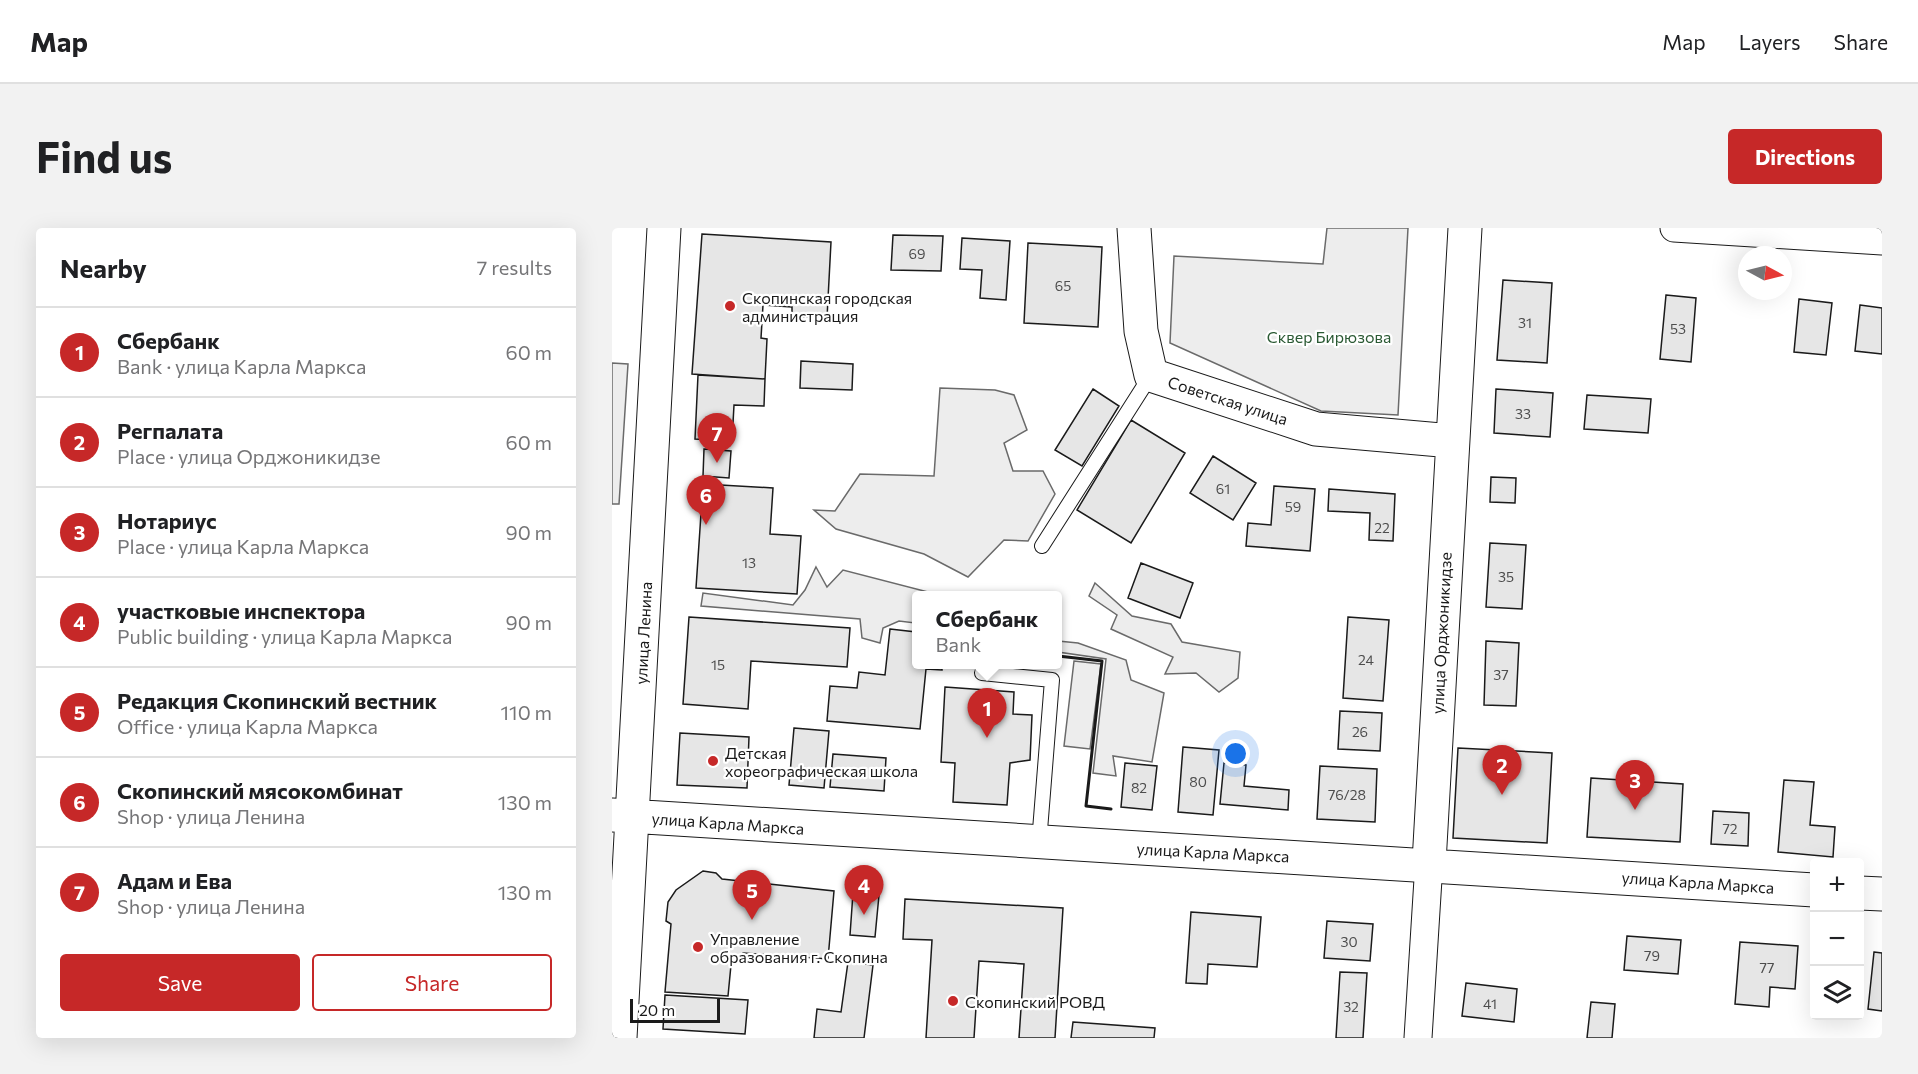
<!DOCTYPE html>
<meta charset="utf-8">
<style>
body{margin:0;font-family:Commissioner,sans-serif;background:#f2f2f2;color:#202124}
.controls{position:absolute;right:18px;bottom:18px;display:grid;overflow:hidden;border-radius:6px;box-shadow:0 6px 24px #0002}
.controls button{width:54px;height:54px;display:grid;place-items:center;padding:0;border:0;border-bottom:2px solid #e0e0e0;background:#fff;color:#202124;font:30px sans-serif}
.compass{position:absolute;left:1126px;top:18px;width:54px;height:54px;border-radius:50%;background:#fff;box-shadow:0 6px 24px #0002;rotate:97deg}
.scale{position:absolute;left:18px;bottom:15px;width:90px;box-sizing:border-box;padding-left:6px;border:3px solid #1a1a1a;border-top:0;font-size:16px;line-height:21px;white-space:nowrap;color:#1a1a1a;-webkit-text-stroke:4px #fff;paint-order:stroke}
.you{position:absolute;left:624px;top:526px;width:21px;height:21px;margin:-15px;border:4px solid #fff;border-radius:50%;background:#1a73e8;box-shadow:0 0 0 9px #1a73e833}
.badge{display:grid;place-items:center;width:39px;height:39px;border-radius:50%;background:#c62828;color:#fff;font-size:20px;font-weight:700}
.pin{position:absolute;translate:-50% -50px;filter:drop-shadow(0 2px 3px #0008)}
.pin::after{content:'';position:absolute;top:32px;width:21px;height:18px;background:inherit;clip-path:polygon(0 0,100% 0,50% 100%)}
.popup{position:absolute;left:300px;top:363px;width:150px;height:78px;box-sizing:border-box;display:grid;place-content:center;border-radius:6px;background:#fff;filter:drop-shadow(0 2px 4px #0005);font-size:20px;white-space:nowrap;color:#757577}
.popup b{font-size:22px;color:#202124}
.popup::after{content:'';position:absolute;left:50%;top:100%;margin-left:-12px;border:12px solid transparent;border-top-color:#fff}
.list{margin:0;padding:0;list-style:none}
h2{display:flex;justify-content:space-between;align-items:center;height:78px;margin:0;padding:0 24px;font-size:26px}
h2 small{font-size:20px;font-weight:400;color:#757577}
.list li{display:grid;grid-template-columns:39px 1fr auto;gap:18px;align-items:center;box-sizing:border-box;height:90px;padding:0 24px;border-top:2px solid #e0e0e0}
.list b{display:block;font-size:22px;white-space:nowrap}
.list p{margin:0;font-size:20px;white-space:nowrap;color:#757577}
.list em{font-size:20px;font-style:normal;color:#757577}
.actions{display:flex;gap:12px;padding:18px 24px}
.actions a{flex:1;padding:14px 0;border:2px solid #c62828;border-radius:6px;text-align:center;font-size:21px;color:#c62828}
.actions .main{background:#c62828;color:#fff}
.icon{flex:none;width:33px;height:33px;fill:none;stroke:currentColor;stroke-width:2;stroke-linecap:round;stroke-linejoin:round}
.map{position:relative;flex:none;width:1270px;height:810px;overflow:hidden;border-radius:6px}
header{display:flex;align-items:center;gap:36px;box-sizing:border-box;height:84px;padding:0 30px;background:#fff;border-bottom:2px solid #e0e0e0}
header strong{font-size:28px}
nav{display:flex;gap:33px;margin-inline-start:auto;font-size:21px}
.intro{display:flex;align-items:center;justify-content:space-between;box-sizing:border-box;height:144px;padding:0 36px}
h1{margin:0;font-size:42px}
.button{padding:15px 27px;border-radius:6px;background:#c62828;color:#fff;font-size:21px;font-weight:700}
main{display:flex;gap:36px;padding:0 36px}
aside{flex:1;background:#fff;border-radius:6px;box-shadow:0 6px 24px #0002}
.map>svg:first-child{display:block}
.built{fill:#ededed;stroke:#6a6a6a;stroke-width:1.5}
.building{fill:#e6e6e6;stroke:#1a1a1a;stroke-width:1.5}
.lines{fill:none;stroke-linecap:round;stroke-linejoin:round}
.lane-casing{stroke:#1a1a1a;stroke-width:16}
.street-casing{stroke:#1a1a1a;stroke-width:29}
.secondary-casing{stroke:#1a1a1a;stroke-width:35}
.lane{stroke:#fff;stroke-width:14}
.street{stroke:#fff;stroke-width:27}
.secondary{stroke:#fff;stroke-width:33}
.wall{stroke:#1a1a1a;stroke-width:3}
.poi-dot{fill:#c62828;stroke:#fff;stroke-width:2}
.labels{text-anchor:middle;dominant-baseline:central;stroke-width:4.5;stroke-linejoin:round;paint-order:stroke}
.number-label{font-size:14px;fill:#4d4d4d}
.poi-label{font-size:16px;fill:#1a1a1a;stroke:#fff;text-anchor:start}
.park-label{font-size:16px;fill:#2b5a34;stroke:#fff}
.street-label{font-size:16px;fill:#1a1a1a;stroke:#fff}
</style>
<header>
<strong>Map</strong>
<nav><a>Map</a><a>Layers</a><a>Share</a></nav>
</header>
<div class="intro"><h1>Find us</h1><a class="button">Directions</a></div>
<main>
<aside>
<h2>Nearby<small>7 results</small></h2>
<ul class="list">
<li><span class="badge">1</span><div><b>Сбербанк</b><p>Bank · улица Карла Маркса</p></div><em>60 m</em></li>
<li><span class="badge">2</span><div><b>Регпалата</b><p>Place · улица Орджоникидзе</p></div><em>60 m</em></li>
<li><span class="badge">3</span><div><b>Нотариус</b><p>Place · улица Карла Маркса</p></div><em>90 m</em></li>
<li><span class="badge">4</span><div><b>участковые инспектора</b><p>Public building · улица Карла Маркса</p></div><em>90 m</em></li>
<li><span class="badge">5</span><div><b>Редакция Скопинский вестник</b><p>Office · улица Карла Маркса</p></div><em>110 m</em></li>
<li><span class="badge">6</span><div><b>Скопинский мясокомбинат</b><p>Shop · улица Ленина</p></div><em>130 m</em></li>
<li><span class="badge">7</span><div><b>Адам и Ева</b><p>Shop · улица Ленина</p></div><em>130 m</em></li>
</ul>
<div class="actions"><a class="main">Save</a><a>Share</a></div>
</aside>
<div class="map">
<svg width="1270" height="810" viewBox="0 0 1270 810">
<rect width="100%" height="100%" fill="#fff"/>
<path class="built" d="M715,0H796L786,187L709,183L558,115L562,28L711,36Z
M0,135L16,136L7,276H0Z
M328,160L383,162L402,167L415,202L392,215L401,243H431L443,266L416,313L392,312L356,349L312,326L224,301L202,282L223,283L248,246L322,248Z
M204,339L215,359L231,342L316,364L315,367L304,368L303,395L287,393L271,400L268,415L250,410L248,391L89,378L91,365L181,377L193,362Z
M483,355L520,388L559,396L570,414L628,424L626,450L607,464L584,445L553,446L561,429L499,401L505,387L477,368Z
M446,413L466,415L514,432L519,452L552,465L540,534L501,528L504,548L481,545L494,431L446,424Z
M462,433L489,436L478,521L452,518Z"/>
<path class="building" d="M90,6L219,14L215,90L180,88V79L151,77L149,110L155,111L153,151L80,146Z
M281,7L331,8L329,43L279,42Z
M350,10L398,13L394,72L368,70L370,42L348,41Z
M416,15L490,19L486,99L412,95Z
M891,52L940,55L935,135L885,132Z
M1054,67L1084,70L1079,134L1048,131Z
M1187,71L1220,75L1214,127L1182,124Z
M1248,77L1270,80V126L1243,123Z
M189,133L241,136L240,162L188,160Z
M86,147L153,151L152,178L122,177L120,213L83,211Z
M481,161L507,178L470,238L443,222Z
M884,161L941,165L938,209L882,205Z
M975,167L1039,171L1036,205L972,201Z
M519,192L573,225L519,315L465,282Z
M92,221L119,223L117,250L91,248Z
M601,228L644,255L621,292L578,265Z
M879,249L904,250L903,275L878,274Z
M91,256L161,260L158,306L189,308L185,366L84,360Z
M662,258L703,261L698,323L634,318L636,295L659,297Z
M717,261L783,266L781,313L757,312L758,285L716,283Z
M878,315L914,317L910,381L874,379Z
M529,335L581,355L568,390L516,370Z
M77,389L238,400L235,439L139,433L136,481L71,476Z
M736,389L777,392L771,473L731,470Z
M278,401L304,404V436H330V442L314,441L308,501L215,493L218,458L245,460L247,444L273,447Z
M874,413L907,415L904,478L872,477Z
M333,459L402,464L401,486L420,487L418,532L398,535L395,577L341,574L343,535L329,534Z
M728,483L770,485L768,523L726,521Z
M182,500L217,503L212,560L177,557Z
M68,505L137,509L135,560L65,557Z
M571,519L607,522L601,587L566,584Z
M846,520L940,525L935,615L841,610Z
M221,526L274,530L272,563L218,559Z
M513,535L545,538L540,582L509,579Z
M612,535L634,537L632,558L677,562L676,582L608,576Z
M708,538L765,541L763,594L705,591Z
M979,550L1071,556L1068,614L975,609Z
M1172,552L1202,554L1198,597L1223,599L1221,629L1166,624Z
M1101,583L1137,585L1136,618L1099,616Z
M91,643L104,645L110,651L222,663L216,731L131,725L119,737L116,768L53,764L59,696L54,693L56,674L64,662Z
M241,665L267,667L263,709L238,707Z
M293,671L451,680L443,810H407L412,736L367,733L362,810H314L320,712L291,711Z
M579,684L649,689L645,739L596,736L595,756L574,755Z
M715,693L761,696L758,733L712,730Z
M1015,708L1069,712L1066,746L1012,742Z
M1128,714L1186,718L1183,761L1158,759L1157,779L1123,776Z
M1262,724L1270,725V783L1256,781Z
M236,734L261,737L252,810H202L205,781L229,784Z
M728,744L755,745L751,810H724Z
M854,755L905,761L902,794L850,788Z
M53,767L136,772L133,806L51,801Z
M979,774L1003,776L1000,810H975Z
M461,794L543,800L542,810H459Z"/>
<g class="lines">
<g class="lane-casing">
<path id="lane" d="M430,318L539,147
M370,445L440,452L427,615"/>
</g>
<g class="street-casing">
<path id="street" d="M1062,0L1270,13
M806,810L817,635"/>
</g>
<g class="secondary-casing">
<path id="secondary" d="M522,0L529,103L539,147L704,201L840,213
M0,587C401,613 802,634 1202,662
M817,635L853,0
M1248,665L1270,666
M8,810L52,0"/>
</g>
<use href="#lane" class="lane"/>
<use href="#street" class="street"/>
<use href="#secondary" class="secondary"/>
<path class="wall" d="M446,428L490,433L474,578L499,581"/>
</g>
<g class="poi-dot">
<circle cx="118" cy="78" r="6"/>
<circle cx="101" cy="533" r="6"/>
<circle cx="86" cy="719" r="6"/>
<circle cx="341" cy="773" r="6"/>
</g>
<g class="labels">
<g class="number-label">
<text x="305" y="25">69</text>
<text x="451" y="57">65</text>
<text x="913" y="94">31</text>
<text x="1066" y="100">53</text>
<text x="911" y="185">33</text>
<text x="611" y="260">61</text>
<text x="681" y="278">59</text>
<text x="770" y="299">22</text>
<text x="137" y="334">13</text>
<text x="894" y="348">35</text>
<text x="754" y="431">24</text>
<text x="106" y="436">15</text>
<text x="889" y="446">37</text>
<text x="748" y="503">26</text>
<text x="586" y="553">80</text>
<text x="527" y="559">82</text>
<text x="735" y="566">76/28</text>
<text x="1118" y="600">72</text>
<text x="737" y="713">30</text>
<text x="1040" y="727">79</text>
<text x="1155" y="739">77</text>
<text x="878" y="775">41</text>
<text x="739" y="778">32</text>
</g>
<g class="poi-label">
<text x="130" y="69">Скопинская городская<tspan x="130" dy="18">администрация</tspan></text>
<text x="113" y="524">Детская<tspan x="113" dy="18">хореографическая школа</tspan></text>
<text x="98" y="710">Управление<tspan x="98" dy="18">образования г. Скопина</tspan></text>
<text x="353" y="773">Скопинский РОВД</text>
</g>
<g class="park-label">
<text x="717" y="108">Сквер Бирюзова</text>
</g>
<g class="street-label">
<text transform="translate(616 172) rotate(18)">Советская улица</text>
<text transform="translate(31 405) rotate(-87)">улица Ленина</text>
<text transform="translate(829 405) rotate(-87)">улица Орджоникидзе</text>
<text transform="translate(116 595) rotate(4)">улица Карла Маркса</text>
<text transform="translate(601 624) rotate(3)">улица Карла Маркса</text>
<text transform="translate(1086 654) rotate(4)">улица Карла Маркса</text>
</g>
</g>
</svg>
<div class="controls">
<button>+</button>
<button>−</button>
<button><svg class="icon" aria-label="layers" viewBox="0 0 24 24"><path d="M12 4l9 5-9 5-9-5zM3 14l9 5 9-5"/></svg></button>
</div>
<svg class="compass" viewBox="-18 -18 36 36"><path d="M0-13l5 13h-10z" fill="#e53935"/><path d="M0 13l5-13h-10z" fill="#757577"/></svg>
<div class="scale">20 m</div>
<div class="you"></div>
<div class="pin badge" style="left:375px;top:510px">1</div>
<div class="popup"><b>Сбербанк</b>Bank</div>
<div class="pin badge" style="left:890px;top:567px">2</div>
<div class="pin badge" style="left:1023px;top:582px">3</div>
<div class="pin badge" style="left:252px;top:687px">4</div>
<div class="pin badge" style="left:140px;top:692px">5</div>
<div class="pin badge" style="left:94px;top:297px">6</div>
<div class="pin badge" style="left:105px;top:235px">7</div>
</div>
</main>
